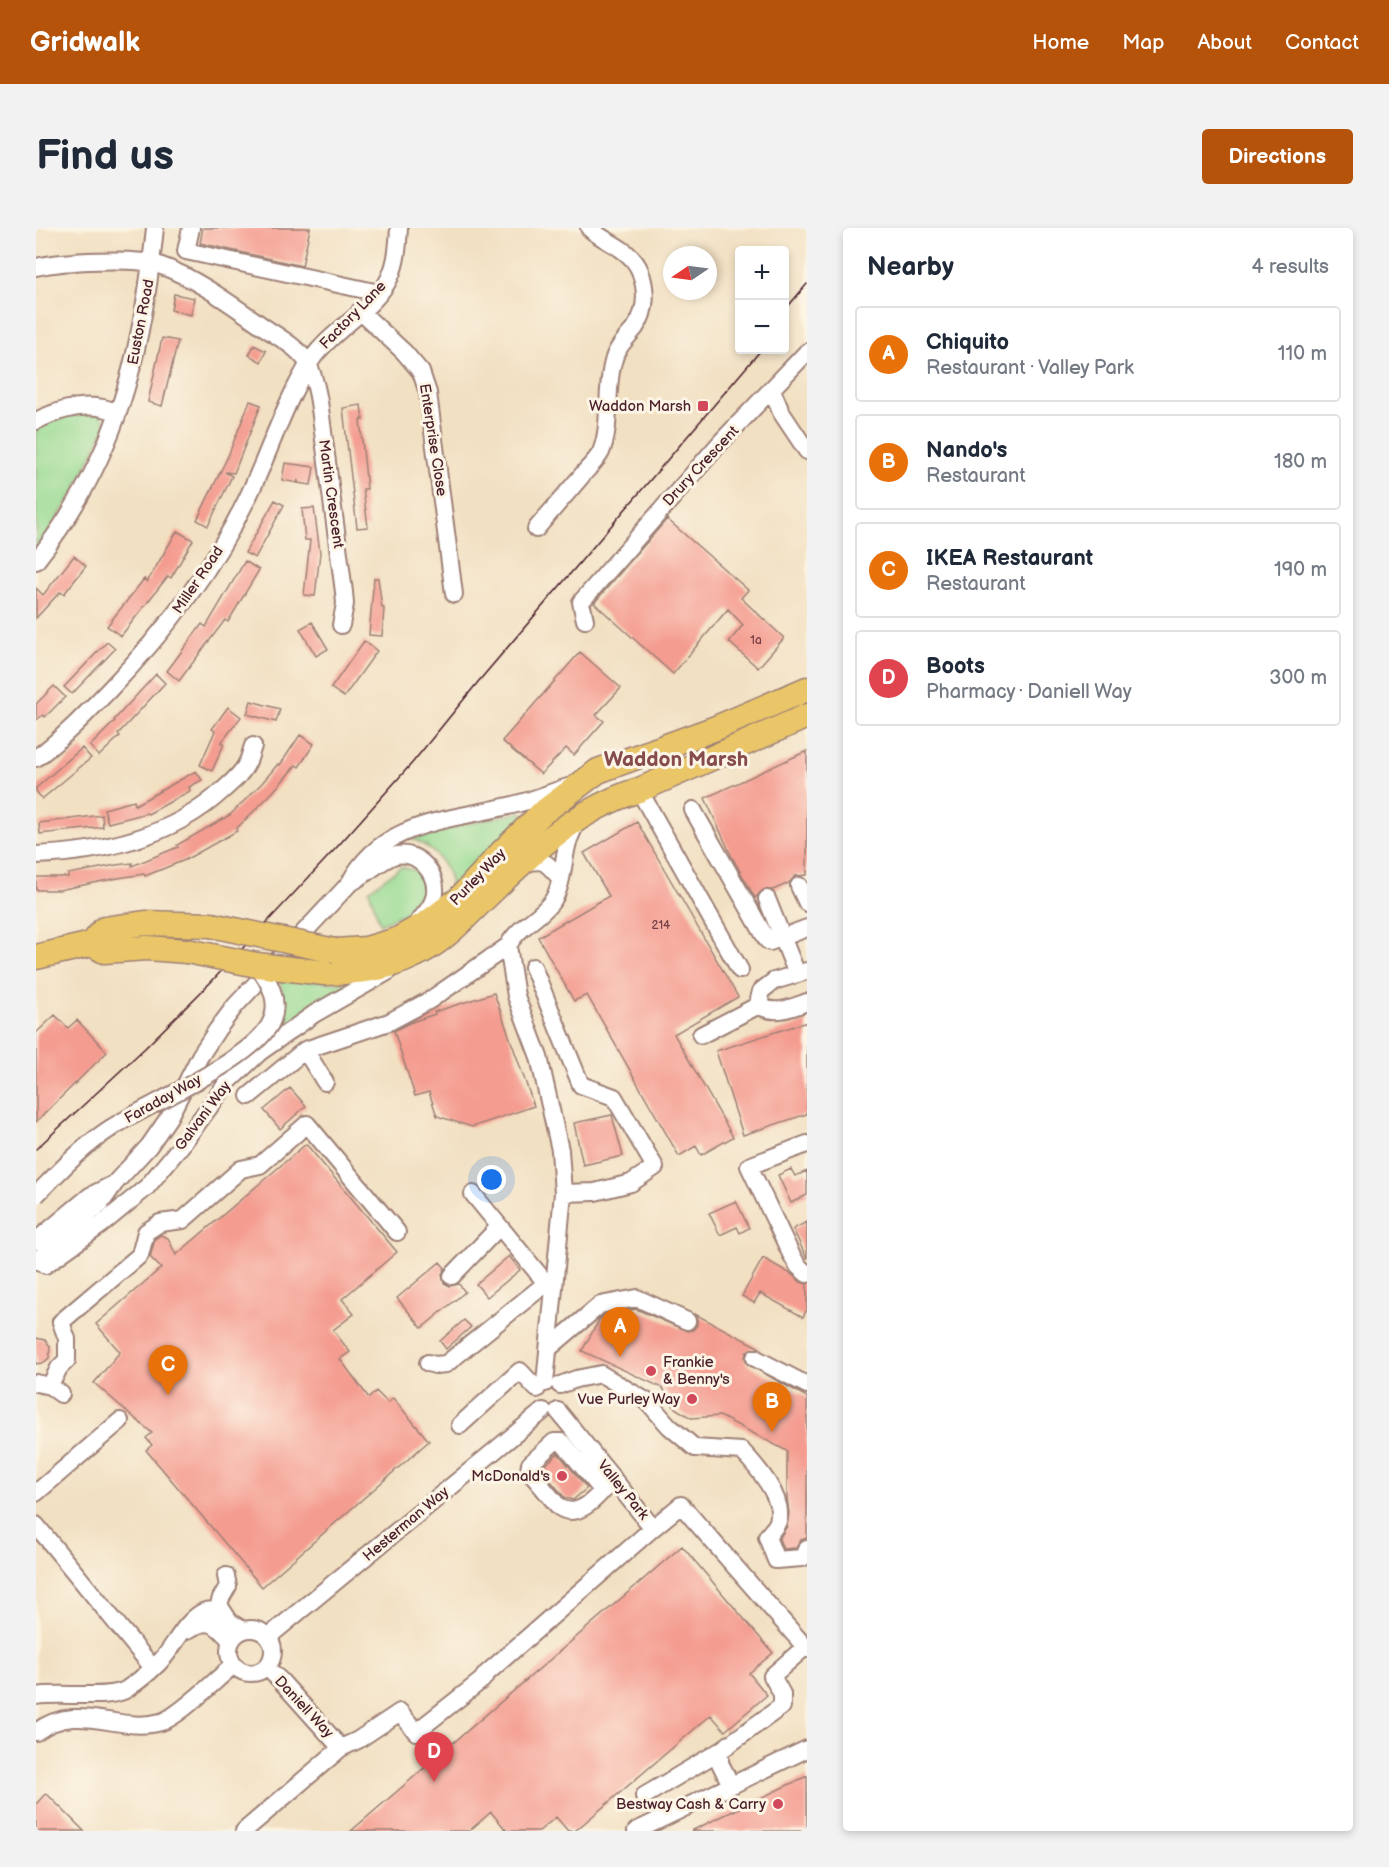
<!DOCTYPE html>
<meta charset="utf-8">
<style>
body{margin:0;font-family:"Balsamiq Sans",sans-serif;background:#f2f2f3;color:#1f2937}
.controls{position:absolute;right:18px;top:18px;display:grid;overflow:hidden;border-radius:6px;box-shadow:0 3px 9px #0003}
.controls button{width:54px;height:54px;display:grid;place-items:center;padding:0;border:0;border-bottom:2px solid #e0e1e3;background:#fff;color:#1f2937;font:30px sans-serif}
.compass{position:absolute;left:627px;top:18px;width:54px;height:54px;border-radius:50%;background:#fff;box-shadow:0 3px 9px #0003;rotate:257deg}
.you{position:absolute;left:456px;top:952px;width:21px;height:21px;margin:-15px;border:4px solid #fff;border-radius:50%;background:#1a73e8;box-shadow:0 0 0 9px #1a73e833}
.badge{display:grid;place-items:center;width:39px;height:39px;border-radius:50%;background:#b45309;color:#fff;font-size:20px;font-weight:700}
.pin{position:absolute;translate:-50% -50px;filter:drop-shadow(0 2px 3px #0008)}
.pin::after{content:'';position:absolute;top:32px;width:21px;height:18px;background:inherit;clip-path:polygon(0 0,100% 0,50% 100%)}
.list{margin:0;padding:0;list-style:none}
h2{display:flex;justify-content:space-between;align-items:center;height:78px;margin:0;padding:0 24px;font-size:26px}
h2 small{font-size:20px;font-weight:400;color:#747a83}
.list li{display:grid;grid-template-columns:39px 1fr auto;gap:18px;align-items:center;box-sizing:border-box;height:96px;margin:0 12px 12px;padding:0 12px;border:2px solid #e0e1e3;border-radius:6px}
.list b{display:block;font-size:22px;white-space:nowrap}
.list p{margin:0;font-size:20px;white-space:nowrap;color:#747a83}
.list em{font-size:20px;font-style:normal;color:#747a83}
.map{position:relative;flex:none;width:771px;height:1603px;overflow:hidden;border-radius:6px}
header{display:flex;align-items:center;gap:36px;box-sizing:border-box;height:84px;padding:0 30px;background:#b45309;color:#fff}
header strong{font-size:28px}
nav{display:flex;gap:33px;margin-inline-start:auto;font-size:21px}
.intro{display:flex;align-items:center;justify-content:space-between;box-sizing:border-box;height:144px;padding:0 36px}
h1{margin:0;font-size:42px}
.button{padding:15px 27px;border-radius:6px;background:#b45309;color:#fff;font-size:21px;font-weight:700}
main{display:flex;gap:36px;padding:0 36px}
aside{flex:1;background:#fff;border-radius:6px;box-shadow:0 3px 9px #0003}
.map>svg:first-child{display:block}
.green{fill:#98da92;stroke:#717c5e;stroke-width:1.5}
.building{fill:#f49c90}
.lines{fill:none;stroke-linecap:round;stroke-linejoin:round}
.minor-casing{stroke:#9e8076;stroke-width:20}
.highway-casing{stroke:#9e8076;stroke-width:27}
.minor{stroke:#fff;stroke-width:16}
.highway{stroke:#eac669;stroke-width:24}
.tram{stroke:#4a1f2b;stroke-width:1.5}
.minor-bridge-casing{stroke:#9e8076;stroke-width:20;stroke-linecap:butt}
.highway-bridge-casing{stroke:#9e8076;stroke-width:27;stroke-linecap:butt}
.minor-bridge{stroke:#fff;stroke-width:16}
.highway-bridge{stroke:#eac669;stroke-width:24}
.poi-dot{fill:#d1495b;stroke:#fcf5e5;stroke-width:2}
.labels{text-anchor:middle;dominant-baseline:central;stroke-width:6;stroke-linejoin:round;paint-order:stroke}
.number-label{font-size:12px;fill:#743e44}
.street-label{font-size:15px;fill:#4a1f2b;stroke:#fcf5e5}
.poi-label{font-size:15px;fill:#4a1f2b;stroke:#fcf5e5;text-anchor:end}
.district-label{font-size:21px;font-weight:bold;fill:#864b4e;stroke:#fcf5e5}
</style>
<header>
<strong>Gridwalk</strong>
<nav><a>Home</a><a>Map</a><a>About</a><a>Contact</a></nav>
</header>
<div class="intro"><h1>Find us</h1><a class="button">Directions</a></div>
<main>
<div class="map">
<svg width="771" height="1603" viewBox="0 0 771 1603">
<rect width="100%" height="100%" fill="#fcf5e5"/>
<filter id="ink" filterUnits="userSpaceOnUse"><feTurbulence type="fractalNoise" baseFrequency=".0167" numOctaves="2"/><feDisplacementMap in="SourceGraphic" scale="12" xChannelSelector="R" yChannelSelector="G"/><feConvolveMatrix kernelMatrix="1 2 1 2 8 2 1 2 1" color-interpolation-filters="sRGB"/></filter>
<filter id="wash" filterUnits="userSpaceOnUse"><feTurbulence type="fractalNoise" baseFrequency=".008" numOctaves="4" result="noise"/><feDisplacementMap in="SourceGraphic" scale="24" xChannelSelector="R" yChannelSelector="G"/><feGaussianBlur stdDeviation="1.35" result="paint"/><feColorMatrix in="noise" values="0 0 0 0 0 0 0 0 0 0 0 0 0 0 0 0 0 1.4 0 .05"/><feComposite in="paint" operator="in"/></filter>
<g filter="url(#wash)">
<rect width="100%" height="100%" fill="#f2e0c2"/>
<path class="green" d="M65,186L70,195L68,202L39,263L0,323V198L31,187Z
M486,584L488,587L415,663C415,638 397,619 375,610L383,606Z
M365,639L381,643C403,676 369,684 344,696L333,662Z
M244,751L315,755L231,811C239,798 248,785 247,770C247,764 245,757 244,751Z"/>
<g id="blocks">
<path class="building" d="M167,0H274L266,38L164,15Z
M138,66L158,70L155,87L135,82Z
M126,110L142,113L126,178L112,174Z
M218,117L230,123L225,134L213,127Z
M214,173L225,177L198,245L189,244L196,248L172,298L161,292L192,228Z
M325,177L327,192H324L331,261H327L332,299L321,300L307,180Z
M249,235L278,239L275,257L262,255V252L261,255L246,252Z
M239,272L248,277L219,330L209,325Z
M278,280L284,325L279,368L268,367L274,312H269L266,281Z
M631,291L712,362L705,370L748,410L722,440L693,414L707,397L692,381L637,446L558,375Z
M141,303L157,312L135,350L132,348L85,408L71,398L108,351L111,354Z
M38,328L50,338L28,366L24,364L0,390V360L7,367Z
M209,333L223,342L192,394L189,392L143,453L131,443L166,396L170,399Z
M338,350H342L346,380H348L346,408L333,407Z
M276,394L292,421L280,428L264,401Z
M328,413L341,423L308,469L295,460Z
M71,414L79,421L36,466L28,459Z
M544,424L585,460L560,487L568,493L538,527L530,520L505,546L466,513Z
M120,446L129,455L82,506L84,508L63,528L54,518L79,493L78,492Z
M18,458L29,469L9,489L7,487L0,492V476Z
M215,473L244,481L240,494L211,486Z
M192,479L205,489L185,515L188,516L176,543L164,537L179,503L176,501Z
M264,507L278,516L263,539L260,537L237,564L200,601L201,603L149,632L109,648L108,646L82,650L23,662H0V649H32V646L80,637L96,635V638L142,619L141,617L194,587L226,555L242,536L244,537Z
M46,520L55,530L6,571L0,563V560Z
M771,523V647L759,648L753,655L737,662H727L719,670L696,629L669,570Z
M160,543L166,552L153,559L154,563L112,586L111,585L72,595L68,581L98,573L99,577Z
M66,587L67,599L4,606L3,595Z
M601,594L702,769L638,806L697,909L665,927L660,918L643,928L551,767L538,773L502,709L573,668L548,625Z
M458,765L498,878L436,899L401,888L393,864L379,868L358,803L373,795L399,786L398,784Z
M19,787L32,800L41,792L71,824L0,894V805Z
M771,794V886L707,907L680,823Z
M254,860L270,878L244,901L228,882Z
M576,887L587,928L547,937L538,895Z
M270,916L361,1024L306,1071L318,1086L297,1102L314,1124L304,1131L333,1170L340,1163L352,1175L357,1170L393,1213L226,1359L110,1222L116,1217L110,1210L116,1205L58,1155L84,1124L60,1096L125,1040L114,1029L119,1011L125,1007L132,1010L140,1027Z
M755,941L759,948L771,943V967L755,975L742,947Z
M700,973L713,1000L704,1005L701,999L684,1007L673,985Z
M771,994V1031L757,1001Z
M473,1028L484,1042L451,1069L440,1056Z
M727,1030L755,1046L765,1054L771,1056V1081L767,1089L724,1065L718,1075L706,1068Z
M404,1034L409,1040L406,1046L408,1055L414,1058L423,1056L429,1064L386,1100L361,1070Z
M600,1081L651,1103L657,1102L661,1097V1091L659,1086L724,1120L714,1121L710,1125L709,1130L711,1136L771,1169V1310L765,1312L760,1320L747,1321L743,1311L751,1298L753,1285L751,1269V1223L684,1188L655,1190L639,1180L627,1160L546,1123L563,1092L569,1087Z
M428,1092L435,1099L410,1121L404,1113Z
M0,1110L9,1112L14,1118L13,1130L7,1135L0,1136Z
M522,1225L551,1260L537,1272L529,1270L505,1241Z
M646,1318L737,1425L713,1445L731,1467L689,1503L675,1487L539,1603H532L520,1589L503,1603H471L455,1584L433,1603H315Z
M771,1548V1603H655Z
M10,1565L48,1603H0V1576Z"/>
</g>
</g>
<g filter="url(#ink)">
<use href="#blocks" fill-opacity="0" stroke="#9e8076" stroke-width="1.5"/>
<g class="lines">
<g class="minor-casing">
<path id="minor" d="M155,0L150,23L343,65
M0,39C27,33 97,29 123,37C158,49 195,76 225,97C240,108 265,120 273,138C284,162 285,193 289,219C295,267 302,315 308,364L309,376L305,397
M324,83L368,124L385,144L392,165L418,366
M736,162L745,184L771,223
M0,193C26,180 55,172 82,185
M500,301C516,282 532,264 548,245C553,239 561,232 565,224C576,197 569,162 577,134C580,120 590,111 599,100C611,83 611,62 604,43C595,20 569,15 553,0
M0,333C81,231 106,127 119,0
M549,392L545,374L684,215L771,124
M0,530C27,510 50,486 73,462C128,405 176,343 211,271C233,226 249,172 276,131C296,102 340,80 354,49C361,34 362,16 363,0
M603,562L704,742
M657,582L731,712L734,714L771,700
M0,627C68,624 136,609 187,562C196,554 206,546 211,535C214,530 215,523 217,518
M485,635C509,631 508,632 524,650
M313,656C326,649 350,628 361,627C382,623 401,645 399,665C398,676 390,685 383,693
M763,658L771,675
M731,671L761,746
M472,718L480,768L503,829L524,922L527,965L509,1155
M497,739L545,857L578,869L619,939L595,955L559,964L527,965
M771,743L738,753L725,763L723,771L728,780C742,786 757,779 771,774
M665,807L725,776
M269,822L289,854
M213,868L269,822L353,794L394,772L472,718C482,698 505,690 517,672C526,659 527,634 531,618C533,609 538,601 541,592
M771,916L713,938L755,1026L762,1038L771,1046
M437,966L510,1055
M0,1013L54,968L78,956
M0,1033L65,975L79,955L113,918L133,889L164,828L181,802L199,778L313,656C347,589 421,593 484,575C500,571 516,564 532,559
M9,1037L65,997L111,959L144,919L191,855L224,824L278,786L353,743
M416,1048L463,999
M512,1121L564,1077L601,1070L651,1093
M719,1130L771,1157
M392,1135L399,1137L410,1136L519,1048
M0,1155L14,1158L25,1166
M524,1157L540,1151L565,1146L612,1174L633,1198L659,1220L706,1223C720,1238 749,1270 742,1293C741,1298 734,1304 731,1309L740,1332L766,1330L771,1321
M14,1158L23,1140L31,1132V1111L25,1094L104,1027L110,1004L124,995L147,992L205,941L224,937L271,896L361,1004
M424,1197L484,1143L501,1161
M567,1263L526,1214H518L494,1236L493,1243L523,1279C544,1293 565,1265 577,1250
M0,1265L84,1193
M0,1297L117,1440
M617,1300L645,1277L771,1421
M190,1348L192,1358L185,1370L183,1377L194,1394L207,1402
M193 1423a22 22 0 1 1 44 0a22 22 0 1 1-44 0Z
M152,1402C174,1389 180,1396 195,1413
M232,1409L507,1183
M230,1439L244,1452L305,1520
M0,1468C23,1464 76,1472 91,1461C104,1452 119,1440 129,1428C140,1414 150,1394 165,1385C172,1381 179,1382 187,1384
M0,1504C43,1472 82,1506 125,1494C143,1489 181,1450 198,1437
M695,1557L684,1535V1523L746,1478V1466L736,1448L769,1419
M608,1568L684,1523
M208,1603L305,1520L322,1512L364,1484L380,1504L446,1452L450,1446L617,1300L522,1183
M600,1603L771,1521"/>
</g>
<g class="highway-casing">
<path id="highway" d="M56,716L68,723L111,720L151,723
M299,723L330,721L361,712L391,695L423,671L465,625L506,585L562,543L680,500L771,461
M0,729L56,716L68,701L109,695L175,697
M288,745C319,744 349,742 377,728C407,715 428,690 451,668C496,624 541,581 603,562L771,488"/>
</g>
<use href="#minor" class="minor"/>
<use href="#highway" class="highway"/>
<path class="tram" d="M748,83L771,56
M0,921L109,820L176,753L302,618L377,534L442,454L725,122"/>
<g class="minor-bridge-casing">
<path id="minor-bridge" d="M0,967C24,943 47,918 75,900C112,876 222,830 236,792C244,772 233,753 221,737"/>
</g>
<g class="highway-bridge-casing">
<path id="highway-bridge" d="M175,697L299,723
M151,723L221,737L288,745"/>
</g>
<use href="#minor-bridge" class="minor-bridge"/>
<use href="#highway-bridge" class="highway-bridge"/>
</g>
</g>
<g class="poi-dot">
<rect x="661" y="172" width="12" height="12" rx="3"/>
<circle cx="615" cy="1143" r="6"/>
<circle cx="656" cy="1171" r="6"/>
<circle cx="526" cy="1248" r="6"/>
<circle cx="742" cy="1576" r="6"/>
</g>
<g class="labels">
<g class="number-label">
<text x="720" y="412">1a</text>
<text x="625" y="697">214</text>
</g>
<g class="street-label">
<text transform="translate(317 87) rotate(-46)">Factory Lane</text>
<text transform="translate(105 94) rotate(-79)">Euston Road</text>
<text transform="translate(397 212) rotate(81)">Enterprise Close</text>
<text transform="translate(665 238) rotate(-47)">Drury Crescent</text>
<text transform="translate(295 266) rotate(82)">Martin Crescent</text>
<text transform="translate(162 352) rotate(-56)">Miller Road</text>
<text transform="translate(442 649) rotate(-46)">Purley Way</text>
<text transform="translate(127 871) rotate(-29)">Faraday Way</text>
<text transform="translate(167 888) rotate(-53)">Galvani Way</text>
<text transform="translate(587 1262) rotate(51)">Valley Park</text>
<text transform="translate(370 1296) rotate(-40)">Hesterman Way</text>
<text transform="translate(268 1479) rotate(47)">Daniell Way</text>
</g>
<g class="poi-label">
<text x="655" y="178">Waddon Marsh</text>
<text x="627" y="1134" text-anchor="start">Frankie<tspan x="627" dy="17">&amp; Benny's</tspan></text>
<text x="644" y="1171">Vue Purley Way</text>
<text x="514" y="1248">McDonald's</text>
<text x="730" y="1576">Bestway Cash &amp; Carry</text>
</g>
<g class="district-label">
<text x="640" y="531">Waddon Marsh</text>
</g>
</g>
</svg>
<div class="controls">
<button>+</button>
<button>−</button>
</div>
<svg class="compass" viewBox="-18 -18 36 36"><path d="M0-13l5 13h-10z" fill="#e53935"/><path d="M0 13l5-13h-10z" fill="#747a83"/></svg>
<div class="you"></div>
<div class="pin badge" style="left:584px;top:1129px;background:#e8710a">A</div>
<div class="pin badge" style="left:736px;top:1204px;background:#e8710a">B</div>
<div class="pin badge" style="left:132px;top:1167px;background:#e8710a">C</div>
<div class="pin badge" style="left:398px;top:1554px;background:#e0444e">D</div>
</div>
<aside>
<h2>Nearby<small>4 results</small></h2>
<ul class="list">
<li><span class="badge" style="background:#e8710a">A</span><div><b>Chiquito</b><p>Restaurant · Valley Park</p></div><em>110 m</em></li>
<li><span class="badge" style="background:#e8710a">B</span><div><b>Nando's</b><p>Restaurant</p></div><em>180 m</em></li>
<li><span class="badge" style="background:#e8710a">C</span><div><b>IKEA Restaurant</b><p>Restaurant</p></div><em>190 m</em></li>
<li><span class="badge" style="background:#e0444e">D</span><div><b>Boots</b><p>Pharmacy · Daniell Way</p></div><em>300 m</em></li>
</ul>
</aside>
</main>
